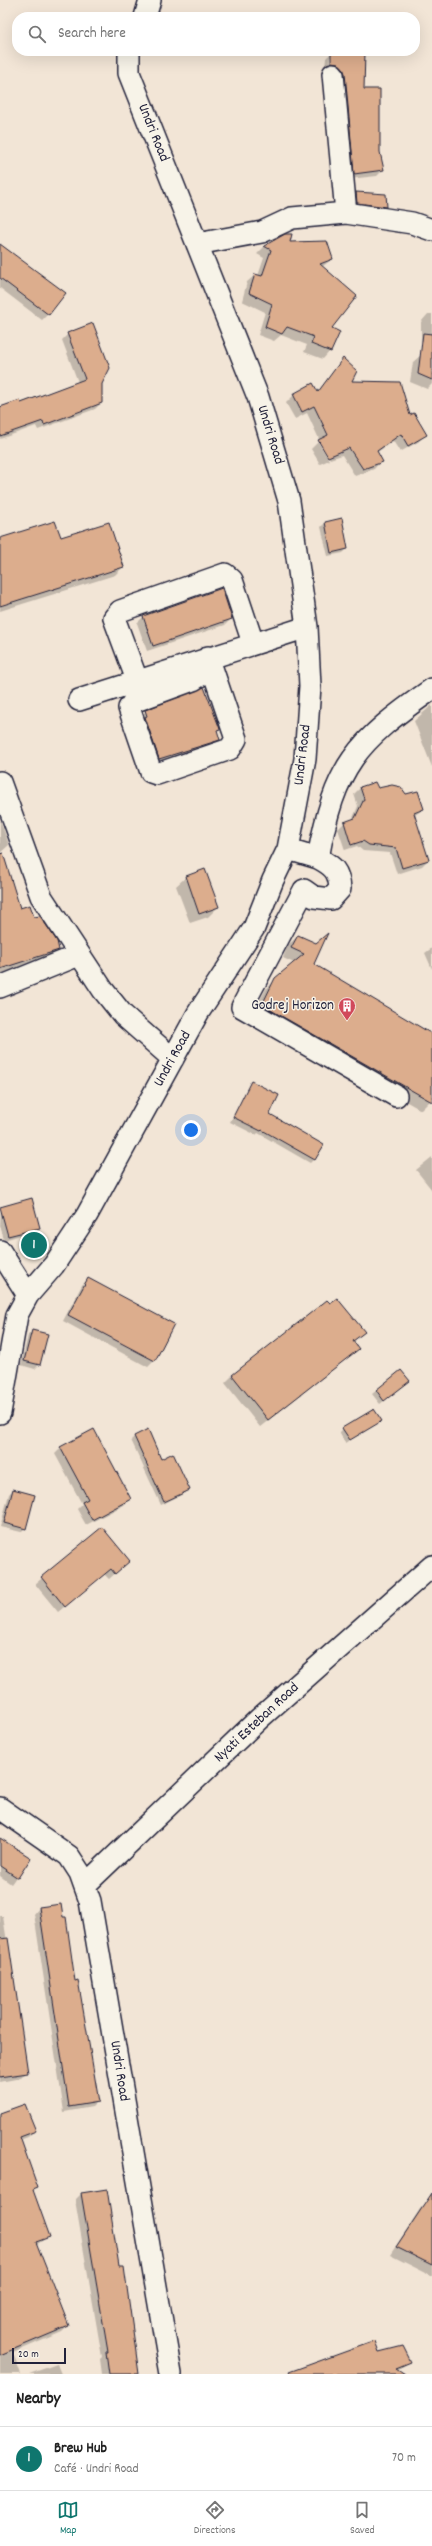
<!DOCTYPE html>
<meta charset="utf-8">
<style>
body{margin:0;font-family:Dekko,sans-serif;background:#f2f2f2;color:#222}
.scale{position:absolute;left:12px;bottom:10px;width:54px;box-sizing:border-box;padding-left:4px;border:2px solid #22223b;border-top:0;font-size:11px;line-height:14px;white-space:nowrap;color:#22223b;-webkit-text-stroke:3px #f7f3e8;paint-order:stroke}
.you{position:absolute;left:191px;top:1130px;width:14px;height:14px;margin:-10px;border:3px solid #fff;border-radius:50%;background:#1a73e8;box-shadow:0 0 0 6px #1a73e833}
.badge{display:grid;place-items:center;width:26px;height:26px;border-radius:50%;background:#0f766e;color:#fff;font-size:13px;font-weight:700}
.pin{position:absolute;translate:-50% -50%;border:2px solid #fff;box-shadow:0 1px 4px #0006}
.list{margin:0;padding:0;list-style:none}
h2{display:flex;justify-content:space-between;align-items:center;height:52px;margin:0;padding:0 16px;font-size:17px}
h2 small{font-size:13px;font-weight:400;color:#767676}
.list li{display:grid;grid-template-columns:26px 1fr auto;gap:12px;align-items:center;box-sizing:border-box;height:64px;padding:0 16px;border-top:1px solid #e0e0e0}
.list b{display:block;font-size:15px;white-space:nowrap}
.list p{margin:0;font-size:13px;white-space:nowrap;color:#767676}
.list em{font-size:13px;font-style:normal;color:#767676}
.icon{flex:none;width:22px;height:22px;fill:none;stroke:currentColor;stroke-width:2;stroke-linecap:round;stroke-linejoin:round}
.map{position:relative;flex:none;width:432px;height:2374px;overflow:hidden}
.search{position:absolute;background:#fff;box-shadow:0 4px 16px #0002;left:12px;right:12px;top:12px;height:44px;display:flex;align-items:center;gap:10px;box-sizing:border-box;padding:0 14px;border-radius:16px;color:#767676;font-size:15px}
.sheet{height:116px;background:#fff}
nav{display:flex;justify-content:space-around;align-items:center;box-sizing:border-box;height:56px;border-top:1px solid #e0e0e0;background:#fff;font-size:11px;color:#767676}
nav a{display:grid;justify-items:center;gap:2px}
nav .on{color:#0f766e}
.map>svg:first-child{display:block}
.shadow{fill:#0003;fill-rule:evenodd}
.building{fill:#dcad8d;stroke:#22223b}
.lines{fill:none;stroke-linecap:round;stroke-linejoin:round}
.minor-casing{stroke:#22223b;stroke-width:24}
.minor{stroke:#f7f3e8;stroke-width:21}
.labels{text-anchor:middle;dominant-baseline:central;stroke-width:3;stroke-linejoin:round;paint-order:stroke}
.street-label{font-size:15px;fill:#22223b;stroke:#f7f3e8}
.poi-label{font-size:15px;fill:#22223b;stroke:#f7f3e8;text-anchor:end}
</style>
<div class="map">
<svg width="432" height="2374" viewBox="0 0 432 2374">
<rect width="100%" height="100%" fill="#f2e5d6"/>
<filter id="ink" filterUnits="userSpaceOnUse"><feTurbulence type="fractalNoise" baseFrequency=".025" numOctaves="2"/><feDisplacementMap in="SourceGraphic" scale="8" xChannelSelector="R" yChannelSelector="G"/><feConvolveMatrix kernelMatrix="1 2 1 2 8 2 1 2 1" color-interpolation-filters="sRGB"/></filter>
<g filter="url(#ink)">
<path class="shadow" d="M331,53L363,90L383,170L377,176L349,179L325,68L326,58ZM330,57H332L331,68L329,67Z
M356,193L386,207L380,213L351,208L350,198Z
M286,235L288,243L332,259L322,267L330,351L323,359L304,352L307,345L281,335L274,341L258,335L265,312L242,301L247,282L255,275L258,276L264,258L257,254L264,247Z
M0,245L48,314L42,320L0,288Z
M428,314H432V384L427,389L410,382L413,362L421,355V322Z
M68,334L101,383V403L95,409L38,430L36,426L0,439V410L78,382L62,340Z
M343,360L351,382L410,417L425,435L418,442L400,452L393,441L376,453L381,461L374,469L355,476L342,455L330,459L320,442H318L329,460L320,464L311,449L319,441H320L307,413L295,419L286,403L294,395L317,392Z
M341,519L347,549L343,553L328,556L321,527L325,523Z
M0,539H60L123,567L115,575L0,611Z
M143,617L231,619L225,625L147,651L137,623Z
M209,699L219,729L216,731L219,739L213,745L153,764L140,717L146,711Z
M432,705V767L414,721Z
M375,784L378,790L405,796L423,809L414,816L428,860L422,866L397,874L390,853L363,851L357,846L345,850L338,829L344,823L352,820L358,806L354,794L360,788Z
M0,820L9,845L0,853Z
M0,858L20,909L33,919L58,950L51,957L0,975Z
M205,870L218,907L208,917L190,923L176,886L186,877Z
M298,936L313,964L432,1035V1099L421,1110L253,1014L266,989L294,963L283,958L288,945Z
M432,948V969L425,953Z
M251,1082L268,1114L314,1159L310,1163L258,1133L256,1135L230,1122Z
M432,1157V1190L416,1170Z
M1,1208L39,1227L35,1231L4,1240L0,1225Z
M88,1279L173,1324L154,1361L148,1367L63,1321L82,1285Z
M33,1331L47,1335L39,1365L35,1369L21,1365L28,1335Z
M363,1332L353,1342L358,1349L350,1356L260,1427L225,1383L233,1375Z
M401,1371L405,1385L380,1404L372,1394Z
M380,1421L345,1443L339,1432L343,1428Z
M135,1436L189,1490L185,1493L161,1505L131,1440Z
M61,1448L130,1499L124,1505L86,1525L77,1509L82,1504L55,1454Z
M13,1490L25,1528L21,1532L0,1527L9,1494Z
M102,1529L129,1561L109,1579L104,1574L58,1612L35,1584Z
M0,1839L30,1858L11,1884L0,1876Z
M60,1905L98,2101L92,2107L64,2112L34,1914L39,1908Z
M0,1916H3L27,2072L21,2078L0,2082Z
M0,2114L34,2131L28,2137L20,2140L37,2187L33,2192L49,2236L36,2245L68,2326L62,2332L13,2353L21,2374H0Z
M81,2194L118,2267H123L139,2374H102L100,2359L102,2357L75,2200Z
M427,2202L432,2204V2276L390,2255L420,2209Z
M410,2362L397,2370L404,2374H293Z
M57,2364L61,2374H29Z"/>
<path class="building" d="M331,52H365L364,89H380V152L384,170L354,174L345,73L338,63L331,62Z
M356,192L386,194L387,207L357,203Z
M285,234H292L290,242L327,241L333,259L320,264L357,296L332,328L340,332L331,352L311,344L314,337L287,327L282,334L265,327L272,304L249,293L255,274L262,276L271,250L264,246Z
M0,244L66,293L49,315L0,278Z
M93,323L110,368L102,384V403L44,425L43,421L0,436V407L20,400L21,403L85,379L67,333Z
M423,333L432,334V380L418,374Z
M343,358L357,371L352,381L400,382L410,415L414,413L427,435L408,446L401,434L377,451L383,462L363,469L349,448L328,457L318,440L328,435L314,406L302,412L293,394L313,383L318,392Z
M342,518L348,549L331,553L325,522Z
M55,521L61,537L109,522L124,567L0,606V538Z
M222,588L232,619L153,646L143,616Z
M204,687L220,729L217,730L220,740L159,759L145,717L147,716L145,710Z
M375,782L378,788L392,785L401,787L406,794L418,791L424,809L414,813L429,860L402,868L396,848L369,845L363,841L351,845L344,822L355,818L364,799L360,787Z
M3,853L20,908L30,905L34,917L40,916L57,941L59,950L0,969V854Z
M205,869L219,907L199,914L186,876Z
M328,933L314,964L432,1034V1102L262,1005L275,978L304,954L291,948L298,935L316,943Z
M251,1081L279,1095L270,1114L324,1145L315,1160L262,1130L261,1131L233,1117Z
M32,1198L40,1228L8,1236L0,1207Z
M88,1278L174,1324L155,1361L68,1315Z
M337,1298L365,1332L353,1341L359,1349L268,1420L232,1375L327,1300L330,1303Z
M32,1330L48,1334L40,1365L24,1361Z
M401,1370L410,1381L384,1401L376,1390Z
M374,1409L382,1421L350,1440L342,1428Z
M94,1429L131,1499L92,1520L82,1502L88,1499L60,1447Z
M148,1429L161,1459L173,1453L190,1490L164,1502L134,1436Z
M13,1489L35,1495L26,1529L4,1523Z
M102,1527L130,1561L115,1574L111,1569L65,1607L41,1577Z
M0,1838L31,1858L18,1878L0,1866Z
M61,1904L63,1917H66L75,1981L78,1980L99,2102L69,2107L39,1907Z
M8,1938L28,2073L0,2077V1939Z
M25,2104L36,2131L20,2137L38,2188L33,2190L50,2237L36,2242L69,2326L0,2355V2113Z
M107,2189L119,2266H124L139,2374H109L106,2352H108L81,2193Z
M432,2193V2265L396,2247Z
M375,2341L379,2352L403,2346L411,2362L396,2368L405,2374H290L289,2372Z"/>
<g class="lines">
<g class="minor-casing">
<path id="minor" d="M145,17L150,0
M333,74L346,213
M197,244L262,232L292,218L346,213L412,223L432,230
M208,657L212,668L193,680L133,702L129,708L151,772L157,774L230,749L236,739L212,668
M137,680L114,618L120,611L225,574L232,580L253,643
M79,700L307,627
M0,782L41,896L103,990L123,1015L173,1059
M288,849L318,858C335,765 356,742 432,689
M318,858C333,866 339,871 340,889L331,899L314,897L304,890L242,1007L396,1096
M0,987L79,955
M0,1251L28,1295
M0,1413L17,1315L28,1295L54,1265L87,1215L198,1013L254,928L273,880L288,849L305,759L310,686L307,627L289,501L258,397L129,73V51
M0,1808L69,1856L80,1873L90,1901L171,2374
M85,1885L260,1718L432,1566"/>
</g>
<use href="#minor" class="minor"/>
</g>
</g>
<defs>
<g id="building-pin" transform="scale(0.9)"><path d="M0 17L-7.5 6A9.5 9.5 0 1 1 7.5 6Z" fill="#d1495b" stroke="#f7f3e8"/><path d="M-4-6H4V6H1V3H-1V6H-4ZM-2.5-4.3h1.7v1.8h-1.7ZM.8-4.3h1.7v1.8H.8ZM-2.5-1h1.7V.8h-1.7ZM.8-1h1.7V.8H.8Z" fill="#fff"/></g>
</defs>
<g fill-rule="evenodd">
<use href="#building-pin" x="347" y="1006"/>
</g>
<g class="labels">
<g class="street-label">
<text transform="translate(153 133) rotate(68)">Undri Road</text>
<text transform="translate(270 435) rotate(73)">Undri Road</text>
<text transform="translate(303 755) rotate(-83)">Undri Road</text>
<text transform="translate(173 1059) rotate(-61)">Undri Road</text>
<text transform="translate(257 1723) rotate(-43)">Nyati Esteban Road</text>
<text transform="translate(119 2071) rotate(81)">Undri Road</text>
</g>
<g class="poi-label">
<text x="334" y="1006">Godrej Horizon</text>
</g>
</g>
</svg>
<div class="scale">20 m</div>
<div class="you"></div>
<div class="pin badge" style="left:34px;top:1245px">1</div>
<div class="search"><svg class="icon" aria-label="search" viewBox="0 0 24 24"><circle cx="10" cy="10" r="6"/><path d="M15 15l6 6"/></svg>Search here</div>
</div>
<section class="sheet">
<h2>Nearby<small></small></h2>
<ul class="list">
<li><span class="badge">1</span><div><b>Brew Hub</b><p>Café · Undri Road</p></div><em>70 m</em></li>
</ul>
</section>
<nav>
<a class="on"><svg class="icon" aria-label="map" viewBox="0 0 24 24"><path d="M3 6l6-2 6 2 6-2v14l-6 2-6-2-6 2zM9 4v14M15 6v14"/></svg>Map</a>
<a><svg class="icon" aria-label="directions" viewBox="0 0 24 24"><path d="M12 3l9 9-9 9-9-9zM9 14v-3h6M13 9l2 2-2 2"/></svg>Directions</a>
<a><svg class="icon" aria-label="saved" viewBox="0 0 24 24"><path d="M7 4h10v16l-5-4-5 4z"/></svg>Saved</a>
</nav>
